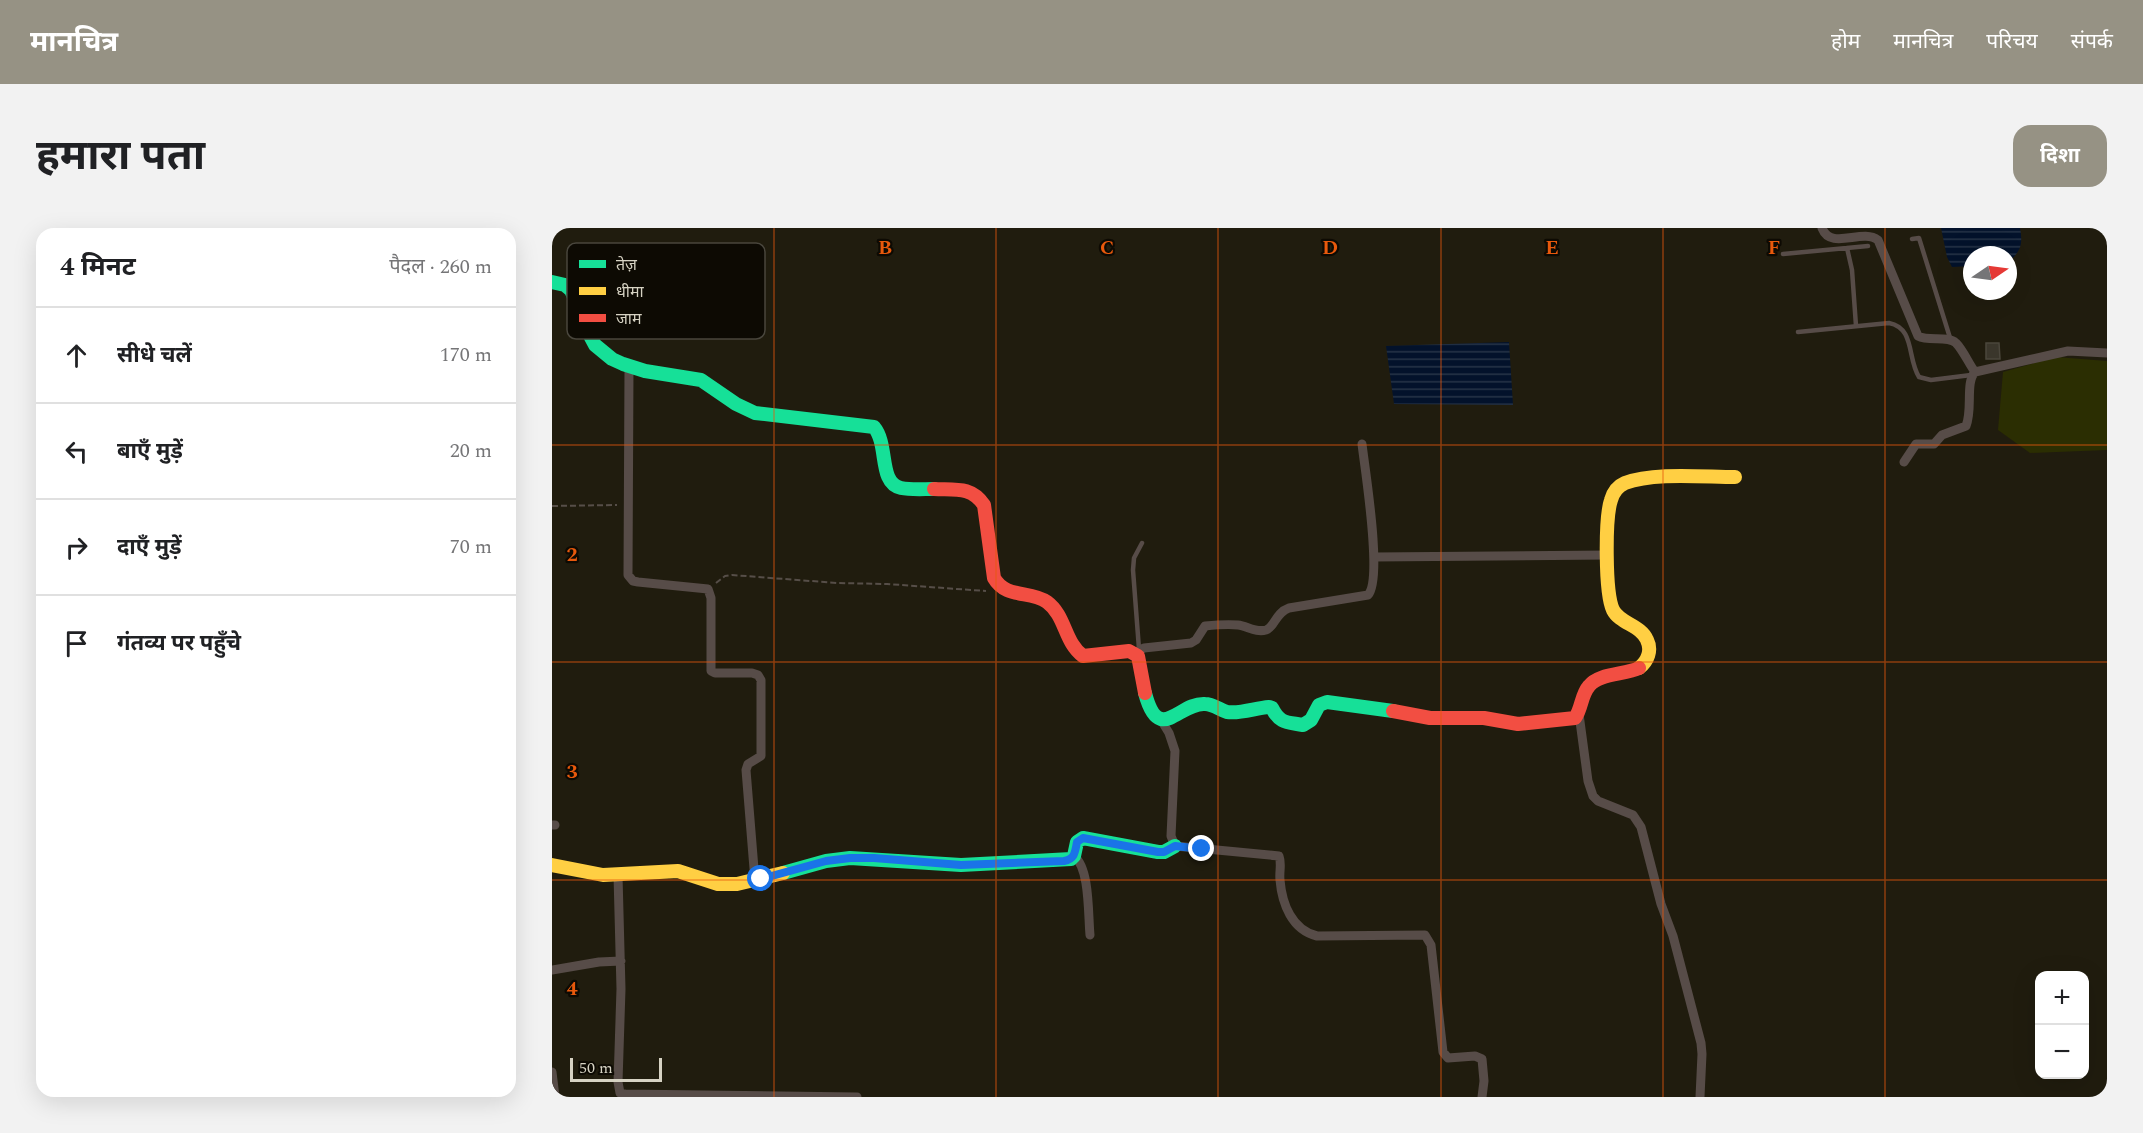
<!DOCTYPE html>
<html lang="hi">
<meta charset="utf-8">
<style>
body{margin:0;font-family:Spectral,"Noto Sans Devanagari",serif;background:#f2f2f2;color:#202124}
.controls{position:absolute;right:18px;bottom:18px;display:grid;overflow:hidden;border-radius:12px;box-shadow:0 6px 24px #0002}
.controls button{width:54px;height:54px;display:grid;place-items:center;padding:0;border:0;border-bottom:2px solid #e0e0e0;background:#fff;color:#202124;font:30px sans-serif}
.compass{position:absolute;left:1411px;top:18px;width:54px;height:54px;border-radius:50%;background:#fff;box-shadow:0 6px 24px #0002;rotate:77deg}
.scale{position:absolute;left:18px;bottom:15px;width:92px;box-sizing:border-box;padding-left:6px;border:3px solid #d6d2c3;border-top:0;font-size:16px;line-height:21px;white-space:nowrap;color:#d6d2c3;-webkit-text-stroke:4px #0d0a03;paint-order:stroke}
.stop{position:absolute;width:18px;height:18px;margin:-14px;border:4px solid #1a73e8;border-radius:50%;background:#fff}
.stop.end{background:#1a73e8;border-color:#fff;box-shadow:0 2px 6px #0008}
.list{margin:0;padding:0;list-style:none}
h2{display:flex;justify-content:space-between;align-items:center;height:78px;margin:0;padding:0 24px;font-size:26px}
h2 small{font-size:20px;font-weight:400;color:#757577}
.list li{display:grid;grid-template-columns:39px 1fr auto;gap:18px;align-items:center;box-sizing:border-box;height:96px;padding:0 24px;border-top:2px solid #e0e0e0}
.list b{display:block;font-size:22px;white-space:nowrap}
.list em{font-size:20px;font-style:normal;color:#757577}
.icon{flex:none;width:33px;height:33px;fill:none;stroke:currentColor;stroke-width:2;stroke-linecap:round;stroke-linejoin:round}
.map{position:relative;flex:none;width:1555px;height:869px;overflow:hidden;border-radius:18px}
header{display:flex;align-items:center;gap:36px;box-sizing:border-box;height:84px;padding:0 30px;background:#969284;color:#fff}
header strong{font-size:28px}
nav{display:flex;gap:33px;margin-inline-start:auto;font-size:21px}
.intro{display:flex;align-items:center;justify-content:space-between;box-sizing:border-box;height:144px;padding:0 36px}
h1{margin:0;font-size:42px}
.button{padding:15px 27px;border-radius:18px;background:#969284;color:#fff;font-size:21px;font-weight:700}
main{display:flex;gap:36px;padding:0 36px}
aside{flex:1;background:#fff;border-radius:18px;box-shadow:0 6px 24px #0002}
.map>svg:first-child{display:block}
.grass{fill:#2b2e02}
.water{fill:url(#water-rules)}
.building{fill:#3a362b;stroke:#4b473c;stroke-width:1.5}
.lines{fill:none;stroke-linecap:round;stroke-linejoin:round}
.path{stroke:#564e48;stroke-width:2;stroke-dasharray:6 3;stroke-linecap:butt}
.lane{stroke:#574c48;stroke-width:4.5}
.street{stroke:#574c48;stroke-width:9}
.fast{stroke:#16e098;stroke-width:14}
.slow{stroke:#ffcf43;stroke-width:14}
.jam{stroke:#f24e42;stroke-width:14}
.route{stroke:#1a73e8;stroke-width:8}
.grid{fill:none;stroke:#e8590c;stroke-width:1.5;stroke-opacity:0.55}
.key{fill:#0d0a03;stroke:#49463d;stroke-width:1.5}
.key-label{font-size:16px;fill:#d6d2c3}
.grid-label{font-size:20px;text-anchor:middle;font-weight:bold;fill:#e8590c;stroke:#0d0a03;stroke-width:4.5;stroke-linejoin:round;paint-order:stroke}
</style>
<header>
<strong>मानचित्र</strong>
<nav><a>होम</a><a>मानचित्र</a><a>परिचय</a><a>संपर्क</a></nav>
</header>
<div class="intro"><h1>हमारा पता</h1><a class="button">दिशा</a></div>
<main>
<aside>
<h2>4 मिनट<small>पैदल · 260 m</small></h2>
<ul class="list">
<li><svg class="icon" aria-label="ahead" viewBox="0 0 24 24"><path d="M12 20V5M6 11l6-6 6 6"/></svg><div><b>सीधे चलें</b></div><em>170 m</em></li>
<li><svg class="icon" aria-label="left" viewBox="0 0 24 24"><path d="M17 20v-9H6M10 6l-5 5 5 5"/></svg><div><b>बाएँ मुड़ें</b></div><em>20 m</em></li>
<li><svg class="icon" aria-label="right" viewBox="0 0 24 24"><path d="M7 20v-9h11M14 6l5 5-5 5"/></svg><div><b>दाएँ मुड़ें</b></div><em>70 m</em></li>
<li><svg class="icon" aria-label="arrive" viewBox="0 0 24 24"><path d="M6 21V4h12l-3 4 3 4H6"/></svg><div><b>गंतव्य पर पहुँचे</b></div></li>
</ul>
</aside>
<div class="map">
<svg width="1555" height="869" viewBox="0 0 1555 869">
<defs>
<pattern id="water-rules" width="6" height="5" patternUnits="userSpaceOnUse" patternTransform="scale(1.5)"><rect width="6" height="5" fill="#03122b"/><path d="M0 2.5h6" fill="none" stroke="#273448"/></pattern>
</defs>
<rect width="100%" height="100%" fill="#201c0e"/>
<path class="grass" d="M1504,129L1555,133V222L1478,225L1446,202L1451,144Z"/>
<path class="water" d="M1389,0H1468C1471,16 1469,24 1456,34V27H1420V38L1400,39L1395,29Z
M957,114L961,177L842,176L834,118Z"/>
<path class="building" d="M1434,115H1447L1448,131H1434Z"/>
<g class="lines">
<path class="path" d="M0,278L65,277
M164,355L173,348L180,347L285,355L335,356L434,363"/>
<path class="lane" d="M1360,11L1367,10L1399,113
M1295,20L1300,42L1304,98
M1231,26L1316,18
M1246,104L1337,95C1363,100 1355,130 1367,149L1379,152L1419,147
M587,421L581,342L582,330L590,315"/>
<path class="street" d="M1270,0C1279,23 1310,0 1326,12L1366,108C1377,114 1395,107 1404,115C1411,122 1417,136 1423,144L1516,123L1555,125
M24,72C55,65 75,66 97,41
M77,140L76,347L81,353L86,354L156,361L159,370V443L163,445H200L206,447L209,452V528L196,536L194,542L203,653
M1352,234L1364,216H1382L1390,207L1414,198C1421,181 1413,155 1423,144
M822,329L1056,327
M583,425L592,420L639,415L644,412L653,398C663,397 675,396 686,397C695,398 704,405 714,402C723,399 723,385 737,380L816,367C831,351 813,242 810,216
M1027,486L1036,553L1041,568L1046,573L1081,587L1089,599L1109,676L1121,708L1149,815L1150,826L1148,869
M609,492L617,505L623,523L619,608L623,618L727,628C730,636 727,643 728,652C730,676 740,702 765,708L873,707L879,717L891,824L896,830L923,828L930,831L932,853L930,869
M0,597H3
M522,628C538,640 536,687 538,707
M66,647L69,761L66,854L68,865L73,866L305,869
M0,742L47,734L69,733
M0,844L3,869"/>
<path class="fast" d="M0,54L13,57L19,62L35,102L43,117L60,131L71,136L93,143L149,152L184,176L203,185L322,199C337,217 326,255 349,260C359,262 371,261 382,261
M593,465C607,518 627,474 653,476C661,476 668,482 675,484C689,486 703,480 717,479L720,480C728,496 735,494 751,497L759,492L767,477L775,474L841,483
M231,645L274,633L298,630L409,637L519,631L522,628L525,614L531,610L606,624H612L623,618"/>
<path class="slow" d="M1087,440C1096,433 1100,422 1095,412C1089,397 1068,396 1061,382C1053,365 1053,290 1059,272C1061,265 1066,258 1073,255C1101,244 1152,249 1183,249
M0,637L51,647L126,643L166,656H185L231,645"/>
<path class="jam" d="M382,261C403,262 419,258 432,277L442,350C454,371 478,362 495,374C514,388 512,414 531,428L577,423L586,428L593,465
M841,483L878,490H932L966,496L1023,490C1030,480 1029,467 1037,458C1047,445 1073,447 1087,440"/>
</g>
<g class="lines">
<path class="route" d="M209,651L274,633L298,630H322L409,637L512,633C523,631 523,624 525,614L531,610L606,624H612L623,618L650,621"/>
</g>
<path class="grid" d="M222,0V869M444,0V869M666,0V869M889,0V869M1111,0V869M1333,0V869M0,217H1555M0,434H1555M0,652H1555"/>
<rect x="15" y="15" width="198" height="96" rx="9" class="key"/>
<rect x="27" y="32" width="27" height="8" fill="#16e098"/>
<rect x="27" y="59" width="27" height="8" fill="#ffcf43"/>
<rect x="27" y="86" width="27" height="8" fill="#f24e42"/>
<g class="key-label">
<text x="64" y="42">तेज़</text>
<text x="64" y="69">धीमा</text>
<text x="64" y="96">जाम</text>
</g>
<g class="grid-label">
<text x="333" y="26">B</text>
<text x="555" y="26">C</text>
<text x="778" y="26">D</text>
<text x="1000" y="26">E</text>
<text x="1222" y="26">F</text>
<text x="20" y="333">2</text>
<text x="20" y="550">3</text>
<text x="20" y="767">4</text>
</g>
</svg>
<div class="controls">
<button>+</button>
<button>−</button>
</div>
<svg class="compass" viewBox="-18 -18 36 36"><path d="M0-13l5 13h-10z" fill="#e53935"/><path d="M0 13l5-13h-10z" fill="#757577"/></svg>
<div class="scale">50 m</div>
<div class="stop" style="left:209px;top:651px"></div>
<div class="stop end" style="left:650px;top:621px"></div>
</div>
</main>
